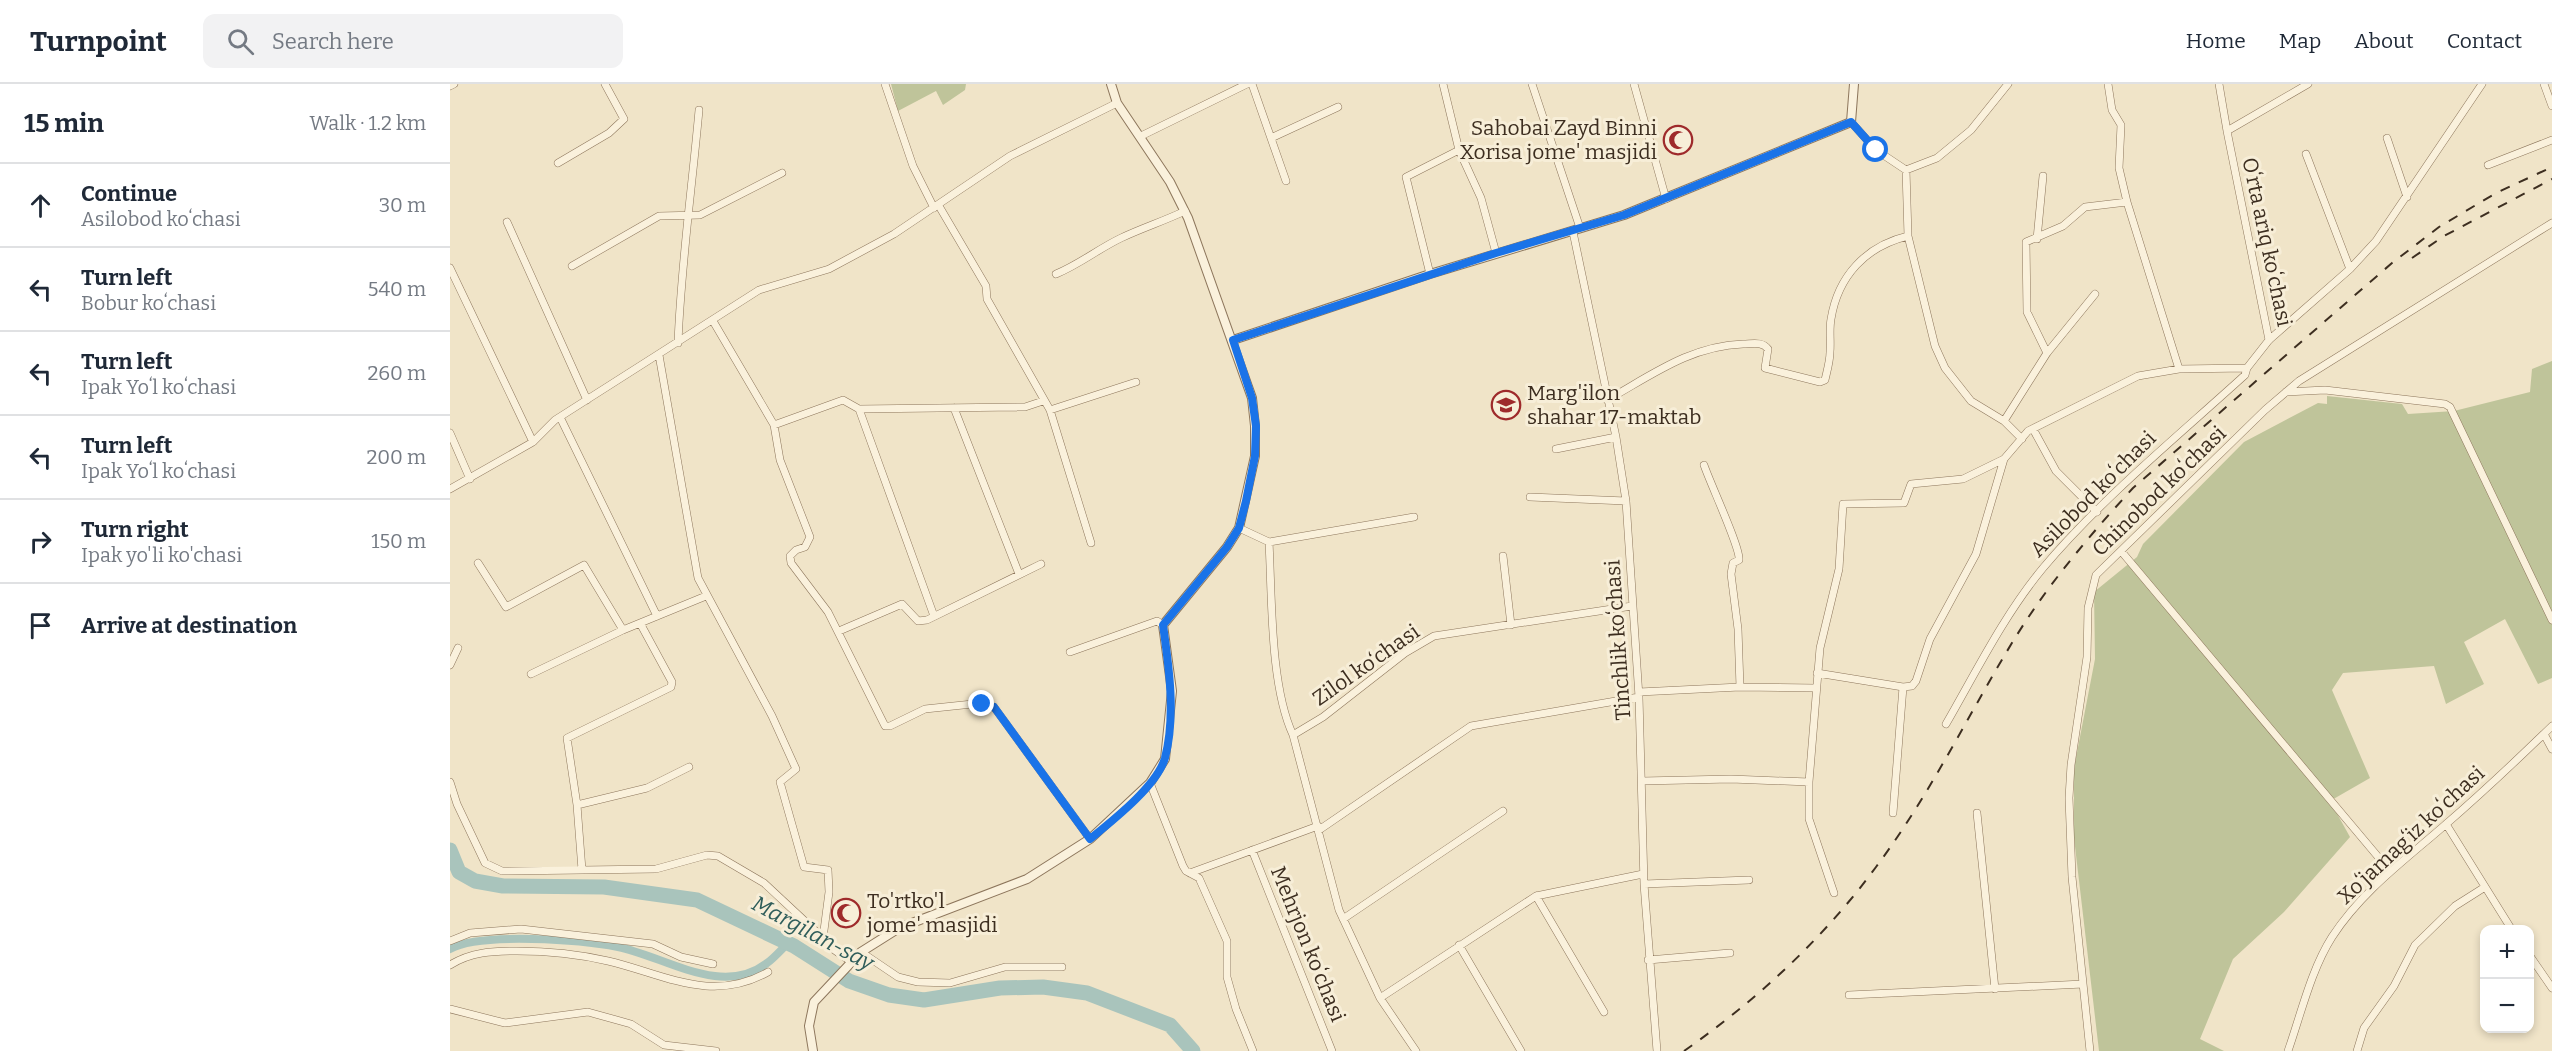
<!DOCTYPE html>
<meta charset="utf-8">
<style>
body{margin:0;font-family:Bitter,serif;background:#f2f2f3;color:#1f2937}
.controls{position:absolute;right:18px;bottom:18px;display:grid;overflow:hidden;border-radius:12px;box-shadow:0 3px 9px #0003}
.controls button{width:54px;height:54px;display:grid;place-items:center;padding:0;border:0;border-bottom:2px solid #e0e1e3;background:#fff;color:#1f2937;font:30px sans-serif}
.stop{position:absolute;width:18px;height:18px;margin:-14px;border:4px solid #1a73e8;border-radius:50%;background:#fff}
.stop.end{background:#1a73e8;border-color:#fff;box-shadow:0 2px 6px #0008}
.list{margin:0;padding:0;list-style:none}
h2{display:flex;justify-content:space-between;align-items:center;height:78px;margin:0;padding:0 24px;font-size:26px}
h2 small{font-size:20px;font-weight:400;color:#747a83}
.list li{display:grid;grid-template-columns:39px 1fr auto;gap:18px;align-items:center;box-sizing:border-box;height:84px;padding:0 24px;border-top:2px solid #e0e1e3}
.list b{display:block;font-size:22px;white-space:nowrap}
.list p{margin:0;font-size:20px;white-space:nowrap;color:#747a83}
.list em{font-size:20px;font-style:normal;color:#747a83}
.icon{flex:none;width:33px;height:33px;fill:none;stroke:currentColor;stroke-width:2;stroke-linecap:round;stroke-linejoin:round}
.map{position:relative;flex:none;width:2102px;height:967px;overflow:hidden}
header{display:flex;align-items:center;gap:36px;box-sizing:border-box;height:84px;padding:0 30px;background:#fff;border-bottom:2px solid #e0e1e3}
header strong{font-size:28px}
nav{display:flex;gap:33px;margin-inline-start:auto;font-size:21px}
.search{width:420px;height:54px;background:#f2f2f3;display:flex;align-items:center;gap:15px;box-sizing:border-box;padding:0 21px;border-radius:12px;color:#747a83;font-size:22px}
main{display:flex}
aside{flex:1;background:#fff}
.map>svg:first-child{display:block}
.cemetery{fill:#bfc49a}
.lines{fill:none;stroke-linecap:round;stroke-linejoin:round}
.canal{stroke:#a9c4bc;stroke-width:8}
.river{stroke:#a9c4bc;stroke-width:15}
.minor-casing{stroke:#8d765c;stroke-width:8}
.tertiary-casing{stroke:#8d765c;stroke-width:10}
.minor{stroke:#faf1dc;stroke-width:7}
.tertiary{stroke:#faf1dc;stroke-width:8}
.rail{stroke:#3d2e20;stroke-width:2;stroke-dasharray:10 10;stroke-linecap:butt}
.route{stroke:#1a73e8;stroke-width:8}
.labels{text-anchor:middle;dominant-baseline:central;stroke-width:6;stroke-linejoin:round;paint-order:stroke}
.poi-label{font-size:21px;fill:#3d2e20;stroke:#f7eed8;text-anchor:start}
.street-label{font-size:21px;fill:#3d2e20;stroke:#f7eed8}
.water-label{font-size:22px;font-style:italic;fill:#2f5d5a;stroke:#f7eed8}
</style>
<header>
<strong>Turnpoint</strong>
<div class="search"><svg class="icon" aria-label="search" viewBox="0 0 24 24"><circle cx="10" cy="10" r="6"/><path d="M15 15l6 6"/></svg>Search here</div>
<nav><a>Home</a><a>Map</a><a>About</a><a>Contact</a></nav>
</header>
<main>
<aside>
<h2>15 min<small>Walk · 1.2 km</small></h2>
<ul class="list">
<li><svg class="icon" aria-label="ahead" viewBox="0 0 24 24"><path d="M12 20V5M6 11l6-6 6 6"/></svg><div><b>Continue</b><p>Asilobod koʻchasi</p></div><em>30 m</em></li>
<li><svg class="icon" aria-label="left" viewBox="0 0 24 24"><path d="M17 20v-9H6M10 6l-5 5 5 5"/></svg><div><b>Turn left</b><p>Bobur koʻchasi</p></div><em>540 m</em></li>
<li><svg class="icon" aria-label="left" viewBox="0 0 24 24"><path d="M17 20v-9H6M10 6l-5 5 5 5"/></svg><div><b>Turn left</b><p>Ipak Yoʻl koʻchasi</p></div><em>260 m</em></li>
<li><svg class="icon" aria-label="left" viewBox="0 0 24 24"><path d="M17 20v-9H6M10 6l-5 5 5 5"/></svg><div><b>Turn left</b><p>Ipak Yoʻl koʻchasi</p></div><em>200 m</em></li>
<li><svg class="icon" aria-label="right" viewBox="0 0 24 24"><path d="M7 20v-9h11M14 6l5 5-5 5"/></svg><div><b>Turn right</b><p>Ipak yo'li ko'chasi</p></div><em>150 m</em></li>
<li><svg class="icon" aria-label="arrive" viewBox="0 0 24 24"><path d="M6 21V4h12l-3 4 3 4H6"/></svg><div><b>Arrive at destination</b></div></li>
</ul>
</aside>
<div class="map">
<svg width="2102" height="967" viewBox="0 0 2102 967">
<rect width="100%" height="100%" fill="#f0e4c8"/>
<path class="cemetery" d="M441,0H516L515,6L493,21L486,7L448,27Z
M2102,277V594L2088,600L2055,535L2014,558L2034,600L1996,620L1984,582L1893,589L1882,606L1920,694L1880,717L1900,753L1834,828L1783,875L1750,955L1774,967H1649L1624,754V684L1645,575L1644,508L1687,473L1693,460L1794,358L1868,319L1877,320V312L1952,320L1958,330L2004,327L2080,308L2082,285Z"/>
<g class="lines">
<path class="canal" d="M0,865C30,848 133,856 168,863C214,872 272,914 317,879C324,874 331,866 337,860"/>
<path class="river" d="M0,766L9,788L25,797L53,802L154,803L247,816L344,862L399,897L439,911L474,916L550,904L593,903L637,909L720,941L743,967"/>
<g class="minor-casing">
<path id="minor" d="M435,0L463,82L484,124
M802,0L836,97
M993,0L1009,66L1031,114L1046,169
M1082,0L1130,144
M1184,0L1216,115
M1658,0L1662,26L1671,41L1669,84L1677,118L1729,285
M1769,0L1777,47
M2094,0L2102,22
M0,2L4,0
M1401,38L1426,66L1456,86L1458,152L1485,262L1495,284L1521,317L1554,337L1572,355
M691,52L797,0
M821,54L888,23
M1937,54L1957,113
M1856,70L1900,185
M108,79L159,49L174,35L155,0
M2038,81L2102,56
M1456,86L1487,74L1521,46L1558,0
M489,122L536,202L537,215L600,326L641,459
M57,138L137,316
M1123,148L1166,353L1176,417L1189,613L1194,800L1207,967
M1587,155L1593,92
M122,182L209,132L250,131L332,89
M0,184L83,358
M606,190C630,180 648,165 671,154C692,144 714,137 735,127
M980,190L956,93L1009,66
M263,237L324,341L330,376L360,453L355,463L346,466L340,472L341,479L378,528L435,642H440L475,625L532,619L544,623L640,755
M1819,256L1777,47L1858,0
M228,259C231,181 242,104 249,26
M1597,269L1577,228L1576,158L1613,142L1635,123L1677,118
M209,271L248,494L322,632L346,685L330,698L354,783L378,786L379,808L373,854
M1836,308L1875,306L1995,320L2000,323L2102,536
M1157,316C1202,291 1240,262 1293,260C1302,260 1312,257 1318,265L1315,284L1370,298L1375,296C1377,287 1380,277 1380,268C1381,257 1379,246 1381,235C1388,192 1416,162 1458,152
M504,324L569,490
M409,325L484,532
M600,326L686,298
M110,333L207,532
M1554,337L1597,269L1645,210
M324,341L393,316L409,325L575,323L593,317
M1583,345L1606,387L1647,428
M0,349L20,395
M1106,365L1166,353
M1254,381C1260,399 1291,465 1289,476L1283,479L1281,490L1288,545L1290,603
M0,405L83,358L105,336L309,206L379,185L444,150L560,72L667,19
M1080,413L1176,417
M789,444L819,458C822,513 820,602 843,651
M819,458L964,433
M1671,467L1940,787
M1053,472L1061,541
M28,479L56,523L134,481L173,546
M389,547L452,520L468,537L477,536L591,480
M620,568L707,537L713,541
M0,581L8,564
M1367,589L1453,603L1462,602L1466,597L1480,555L1526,470L1554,375
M81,590L173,546L256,512
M1189,608L1290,603L1366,604
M1496,640C1526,588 1554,531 1593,484C1651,415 1728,352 1795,291L1797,284
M2094,650L2102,665
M1192,697L1281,695L1359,698
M0,698L7,720L35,779L52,787L206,785L257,771L268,772L314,799L373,854L377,861L400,877
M700,699L733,782L736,787L749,794L777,857V893L786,925L803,967
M127,721L197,704L239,683
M1443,729L1453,603
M1527,729L1545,905
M1996,740L2062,846
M869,746L1021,642L1189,613
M802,766L882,967
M132,786L127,721L117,654L221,603L222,598L190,539
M740,789L868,742
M1194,800L1299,796
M1384,809L1359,735V698L1370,564L1389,485L1393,420L1454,419L1461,400L1513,395L1554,375L1578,347L1688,292L1729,285L1797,284L1819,256L1900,185L1926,157L2032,0
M1086,812L1154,928
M893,835L1053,727
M0,857L20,849L71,845L203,860L231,873L263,880
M1009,861L1071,967
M411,868L448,893L468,898L500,899L555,883H612
M2080,872L2102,904
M1198,876L1280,869
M0,881C21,868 42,867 67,867C98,867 128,870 158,877C214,890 261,920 318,888
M1399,911L1633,900
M930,914L1086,812L1193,790
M0,925L55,939L138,928L181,940L214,961L266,967
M966,967L930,914L889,826L843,651L873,633L955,569L984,552L1182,522
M1640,967L1622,793L1619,714L1621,681L1637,573L1638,524L1646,491L1815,326L1849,297L2102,139
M1838,967C1851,930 1861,886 1882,853C1912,807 1955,776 1995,741C2032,709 2067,676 2102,642
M1907,967L1914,944L1944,902L1965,861L2005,822L2035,803"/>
</g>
<g class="tertiary-casing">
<path id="tertiary" d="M783,256L980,190L1174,131L1401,38L1404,0
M363,967L359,942L364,918L411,868L449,844L577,795L640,755L700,699L715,675L722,607L713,541L777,463L789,444L805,372V342L802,314L738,134L720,98L667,19L661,0"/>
</g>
<use href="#minor" class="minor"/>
<use href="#tertiary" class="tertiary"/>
<path class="rail" d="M1962,174L1994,152L2102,95
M1234,967C1308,915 1373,855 1426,783C1480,711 1519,629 1565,554C1599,499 1640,451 1683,404L1942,179L1989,143L2046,109L2102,83"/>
</g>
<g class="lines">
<path class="route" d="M532,620L544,623L640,755C662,737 707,702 715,674C726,632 719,583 713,541L777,463L789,444L796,417L805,372L806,342L802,314L783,256L1046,169L1174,131L1401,38L1426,66"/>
</g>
<defs>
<g id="mosque-ring" transform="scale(1.5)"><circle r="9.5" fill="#f7eed8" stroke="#9e2a2b" stroke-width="1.5"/><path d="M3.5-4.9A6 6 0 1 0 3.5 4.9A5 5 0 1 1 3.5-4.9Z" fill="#9e2a2b"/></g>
<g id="school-ring" transform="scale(1.5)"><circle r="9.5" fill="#f7eed8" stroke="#9e2a2b" stroke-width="1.5"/><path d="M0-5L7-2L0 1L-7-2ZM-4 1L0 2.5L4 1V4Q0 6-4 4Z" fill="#9e2a2b"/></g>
</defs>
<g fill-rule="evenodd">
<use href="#mosque-ring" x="1228" y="56"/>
<use href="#school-ring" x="1056" y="321"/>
<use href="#mosque-ring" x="396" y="829"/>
</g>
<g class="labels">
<g class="poi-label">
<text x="1207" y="44" text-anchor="end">Sahobai Zayd Binni<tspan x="1207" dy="24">Xorisa jome' masjidi</tspan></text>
<text x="1077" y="309">Marg'ilon<tspan x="1077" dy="24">shahar 17-maktab</tspan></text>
<text x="417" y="817">To'rtko'l<tspan x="417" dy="24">jome' masjidi</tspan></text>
</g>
<g class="street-label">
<text transform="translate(1817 158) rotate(78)">Oʻrta ariq koʻchasi</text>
<text transform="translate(1709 407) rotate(-44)">Chinobod koʻchasi</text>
<text transform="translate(1643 410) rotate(-45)">Asilobod koʻchasi</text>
<text transform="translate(1168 556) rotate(-94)">Tinchlik koʻchasi</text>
<text transform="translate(916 581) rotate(-35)">Zilol ko‘chasi</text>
<text transform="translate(1961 751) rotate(-43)">Xoʻjamagʻiz koʻchasi</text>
<text transform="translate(858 860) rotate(68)">Mehrjon koʻchasi</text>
</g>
<g class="water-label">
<text transform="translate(363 849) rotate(28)">Margilan-say</text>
</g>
</g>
</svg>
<div class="controls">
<button>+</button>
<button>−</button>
</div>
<div class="stop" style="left:1426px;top:66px"></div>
<div class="stop end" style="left:532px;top:620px"></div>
</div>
</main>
